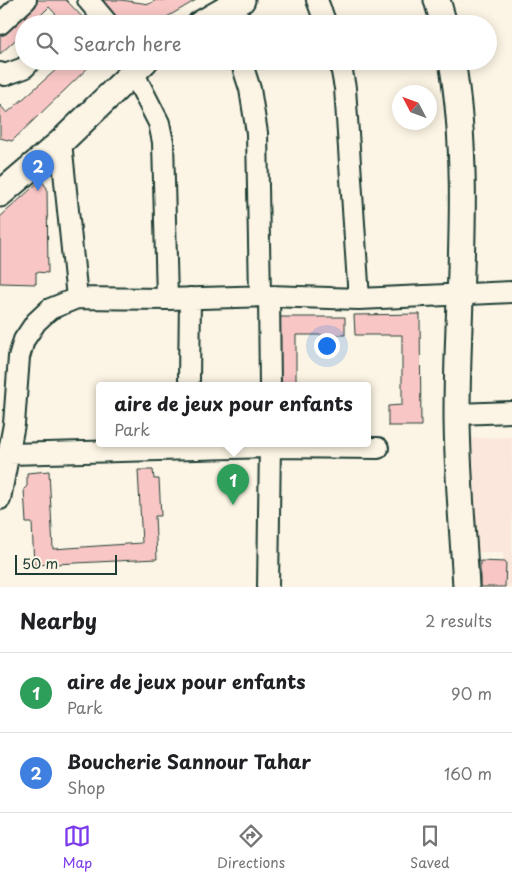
<!DOCTYPE html>
<style>
body{margin:0;font-family:"Playpen Sans",sans-serif;background:#f6f6f6;color:#202124}
.compass{position:absolute;left:392px;top:85px;width:45px;height:45px;border-radius:50%;background:#fff;box-shadow:0 2px 12px #0003;rotate:311deg}
.scale{position:absolute;left:15px;bottom:12px;width:102px;box-sizing:border-box;padding-left:5px;border:2px solid #1f3d34;border-top:0;font-size:14px;line-height:18px;white-space:nowrap;color:#1f3d34;-webkit-text-stroke:4px #fcf5e5;paint-order:stroke}
.you{position:absolute;left:326px;top:345px;width:18px;height:18px;margin:-12px;border:4px solid #fff;border-radius:50%;background:#1a73e8;box-shadow:0 0 0 8px #1a73e833}
.badge{display:grid;place-items:center;width:32px;height:32px;border-radius:50%;background:#7c3aed;color:#fff;font-size:16px;font-weight:700}
.pin{position:absolute;translate:-50% -41px;filter:drop-shadow(0 1px 2px #0008)}
.pin::after{content:'';position:absolute;top:26px;width:18px;height:15px;background:inherit;clip-path:polygon(0 0,100% 0,50% 100%)}
.popup{position:absolute;left:96px;top:382px;width:275px;height:65px;box-sizing:border-box;display:grid;place-content:center;border-radius:5px;background:#fff;filter:drop-shadow(0 1px 4px #0005);font-size:16px;white-space:nowrap;color:#757577}
.popup b{font-size:19px;color:#202124}
.popup::after{content:'';position:absolute;left:50%;top:100%;margin-left:-10px;border:10px solid transparent;border-top-color:#fff}
.list{margin:0;padding:0;list-style:none}
h2{display:flex;justify-content:space-between;align-items:center;height:65px;margin:0;padding:0 20px;font-size:21px}
h2 small{font-size:16px;font-weight:400;color:#757577}
.list li{display:grid;grid-template-columns:32px 1fr auto;gap:15px;align-items:center;box-sizing:border-box;height:80px;padding:0 20px;border-top:1px solid #e0e0e0}
.list b{display:block;font-size:19px;white-space:nowrap}
.list p{margin:0;font-size:16px;white-space:nowrap;color:#757577}
.list em{font-size:16px;font-style:normal;color:#757577}
.icon{flex:none;width:28px;height:28px;fill:none;stroke:currentColor;stroke-width:2;stroke-linecap:round;stroke-linejoin:round}
.map{position:relative;flex:none;width:512px;height:587px;overflow:hidden}
.search{position:absolute;background:#fff;box-shadow:0 2px 12px #0003;left:15px;right:15px;top:15px;height:55px;display:flex;align-items:center;gap:12px;box-sizing:border-box;padding:0 18px;border-radius:28px;color:#757577;font-size:19px}
.sheet{height:225px;background:#fff}
nav{display:flex;justify-content:space-around;align-items:center;box-sizing:border-box;height:70px;border-top:1px solid #e0e0e0;background:#fff;font-size:14px;color:#757577}
nav a{display:grid;justify-items:center;gap:2px}
nav .on{color:#7c3aed}
.map>svg:first-child{display:block}
.built{fill:#fbe7db}
.building{fill:#f8c7c5;stroke:#1f3d34}
.lines{fill:none;stroke-linecap:round;stroke-linejoin:round}
.minor-casing{stroke:#1f3d34;stroke-width:24}
.major-casing{stroke:#1f3d34;stroke-width:29}
.minor{stroke:#fcf5e5;stroke-width:20}
.major{stroke:#fcf5e5;stroke-width:25}
</style>
<div class="map">
<svg width="512" height="587" viewBox="0 0 512 587">
<rect width="100%" height="100%" fill="#fcf5e5"/>
<filter id="ink" filterUnits="userSpaceOnUse"><feTurbulence type="fractalNoise" baseFrequency=".02" numOctaves="2"/><feDisplacementMap in="SourceGraphic" scale="10" xChannelSelector="R" yChannelSelector="G"/><feConvolveMatrix kernelMatrix="1 2 1 2 8 2 1 2 1" color-interpolation-filters="sRGB"/></filter>
<g filter="url(#ink)">
<path class="built" d="M512,437V587H504L503,552H468L467,438Z"/>
<path class="building" d="M30,0H66L89,24H65L49,7L32,24H24V32L0,54V29Z
M95,0H121L149,4L156,0H196L155,24H131L110,19Z
M66,61H95L12,141L0,138V105L7,113Z
M41,180L47,188L48,273L36,272V284L0,283V217Z
M420,314L421,426H388V406L402,405V335H355L354,315Z
M279,317H345V335H296V386H278Z
M138,470H153L154,479H159L161,516H155L157,559L34,565L32,523H26L24,489L27,486V473L49,471L53,549L142,543Z
M480,561L506,562L505,587H480Z"/>
<g class="lines">
<g class="minor-casing">
<path id="minor" d="M88,0L108,24
M317,0L326,24
M0,24L26,0
M241,61L250,89L257,133L260,296
M340,61L345,88L359,299
M133,72L159,123L163,142L167,299
M0,73L5,75L24,68L31,61
M61,142L77,298
M269,296L270,386
M189,380L190,298
M457,414L512,412
M9,454L270,447L378,448
M0,499L14,424L19,357L24,340L36,322L50,309L77,298L167,299L269,296L359,299L512,292
M268,587L270,444"/>
</g>
<g class="major-casing">
<path id="major" d="M437,0L444,24
M200,24L242,0
M452,61C472,177 457,297 457,413C457,471 463,529 466,587
M0,194L61,142L145,61"/>
</g>
<use href="#minor" class="minor"/>
<use href="#major" class="major"/>
</g>
</g>
</svg>
<svg class="compass" viewBox="-18 -18 36 36"><path d="M0-13l5 13h-10z" fill="#e53935"/><path d="M0 13l5-13h-10z" fill="#757577"/></svg>
<div class="scale">50 m</div>
<div class="you"></div>
<div class="pin badge" style="left:233px;top:505px;background:#2e9e5b">1</div>
<div class="popup"><b>aire de jeux pour enfants</b>Park</div>
<div class="pin badge" style="left:38px;top:191px;background:#3f7fe0">2</div>
<div class="search"><svg class="icon" aria-label="search" viewBox="0 0 24 24"><circle cx="10" cy="10" r="6"/><path d="M15 15l6 6"/></svg>Search here</div>
</div>
<section class="sheet">
<h2>Nearby<small>2 results</small></h2>
<ul class="list">
<li><span class="badge" style="background:#2e9e5b">1</span><div><b>aire de jeux pour enfants</b><p>Park</p></div><em>90 m</em></li>
<li><span class="badge" style="background:#3f7fe0">2</span><div><b>Boucherie Sannour Tahar</b><p>Shop</p></div><em>160 m</em></li>
</ul>
</section>
<nav>
<a class="on"><svg class="icon" aria-label="map" viewBox="0 0 24 24"><path d="M3 6l6-2 6 2 6-2v14l-6 2-6-2-6 2zM9 4v14M15 6v14"/></svg>Map</a>
<a><svg class="icon" aria-label="directions" viewBox="0 0 24 24"><path d="M12 3l9 9-9 9-9-9zM9 14v-3h6M13 9l2 2-2 2"/></svg>Directions</a>
<a><svg class="icon" aria-label="saved" viewBox="0 0 24 24"><path d="M7 4h10v16l-5-4-5 4z"/></svg>Saved</a>
</nav>
